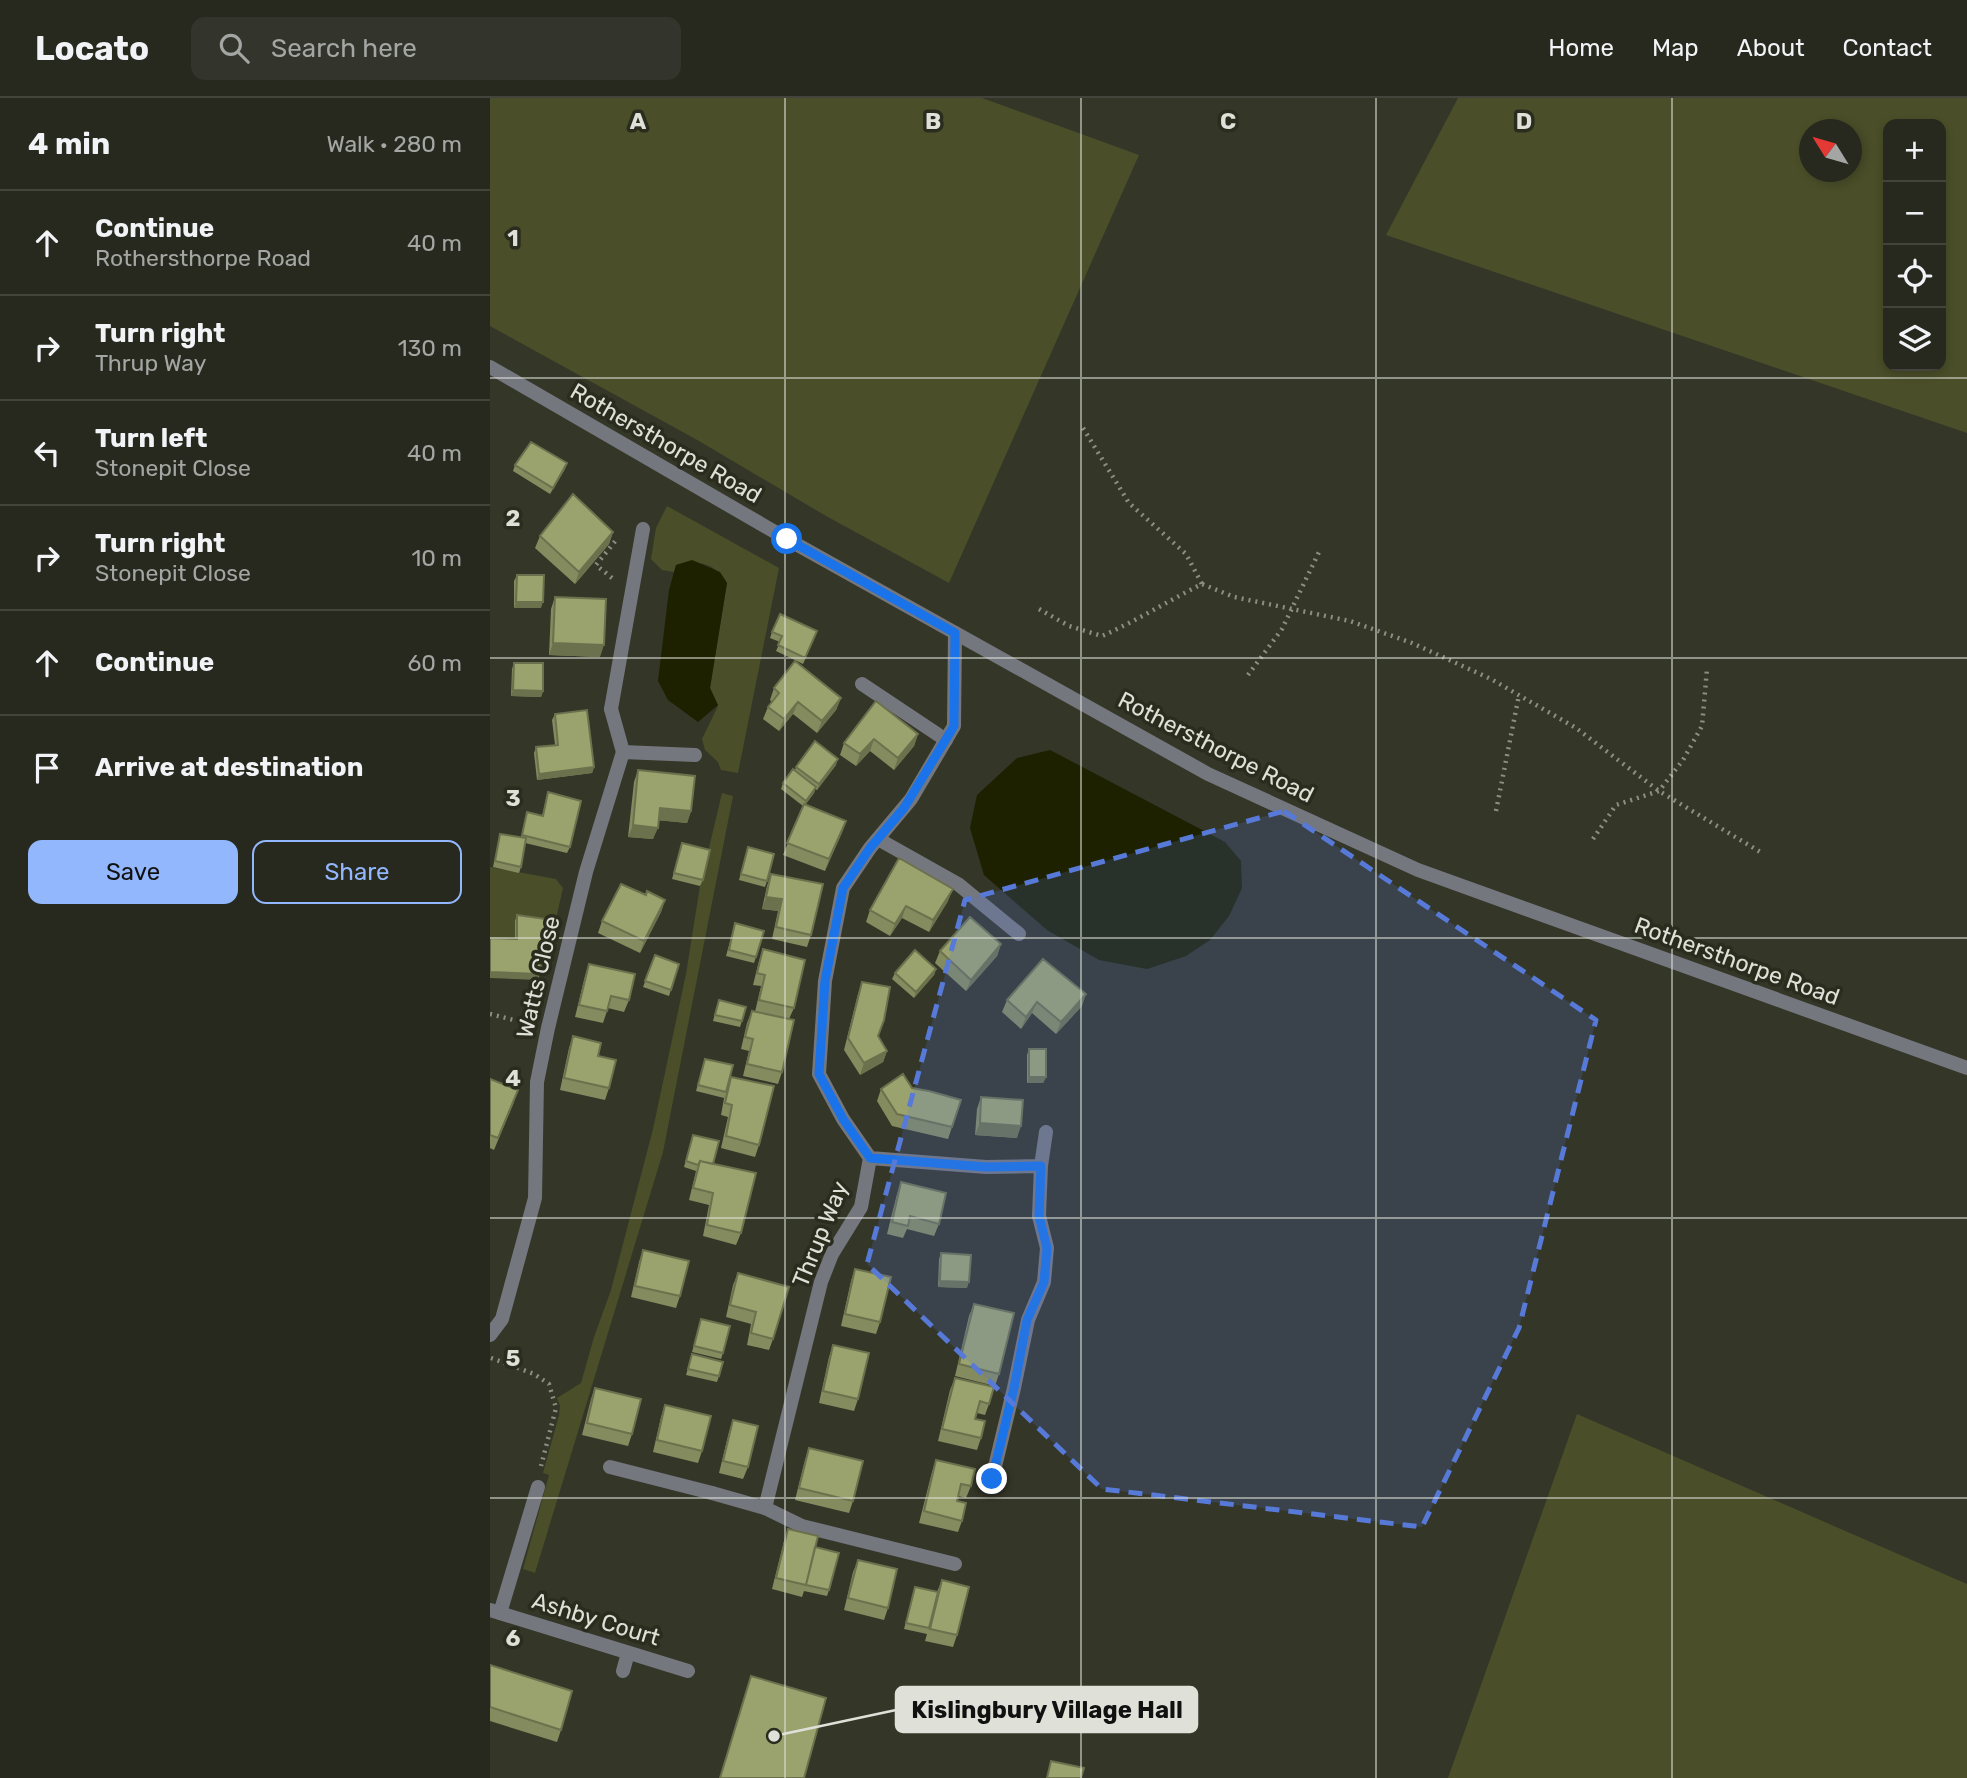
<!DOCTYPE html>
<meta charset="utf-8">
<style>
body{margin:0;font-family:Rubik,sans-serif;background:#33342b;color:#f1f3f6}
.controls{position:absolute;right:21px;top:21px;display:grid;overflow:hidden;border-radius:14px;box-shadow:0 4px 10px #0003}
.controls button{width:63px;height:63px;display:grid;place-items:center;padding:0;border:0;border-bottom:2px solid #43443c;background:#27281e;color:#f1f3f6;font:35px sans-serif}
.compass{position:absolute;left:1309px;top:21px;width:63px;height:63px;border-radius:50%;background:#27281e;box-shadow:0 4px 10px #0003;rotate:307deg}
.stop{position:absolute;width:21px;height:21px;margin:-16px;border:5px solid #1a73e8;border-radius:50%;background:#fff}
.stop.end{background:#1a73e8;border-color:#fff;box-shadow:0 2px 7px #0008}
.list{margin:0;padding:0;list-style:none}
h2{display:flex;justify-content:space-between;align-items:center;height:91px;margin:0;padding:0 28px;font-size:30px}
h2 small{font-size:23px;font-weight:400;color:#a4a6a4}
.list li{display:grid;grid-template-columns:46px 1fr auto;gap:21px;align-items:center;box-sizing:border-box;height:105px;padding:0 28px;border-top:2px solid #43443c}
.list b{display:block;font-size:26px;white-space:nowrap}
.list p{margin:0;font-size:23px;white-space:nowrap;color:#a4a6a4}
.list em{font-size:23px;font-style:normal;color:#a4a6a4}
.actions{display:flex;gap:14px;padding:21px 28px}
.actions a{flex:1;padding:16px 0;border:2px solid #93b7fd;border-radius:14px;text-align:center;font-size:24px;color:#93b7fd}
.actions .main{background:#93b7fd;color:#111}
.icon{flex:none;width:38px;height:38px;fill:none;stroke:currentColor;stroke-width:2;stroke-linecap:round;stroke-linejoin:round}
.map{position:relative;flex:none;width:1477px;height:1680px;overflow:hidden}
header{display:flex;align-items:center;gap:42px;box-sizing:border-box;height:98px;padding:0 35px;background:#27281e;border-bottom:2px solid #43443c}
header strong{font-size:33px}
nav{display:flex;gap:38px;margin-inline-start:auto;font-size:24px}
.search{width:490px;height:63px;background:#33342b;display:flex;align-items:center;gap:18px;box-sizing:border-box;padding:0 24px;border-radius:14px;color:#a4a6a4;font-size:26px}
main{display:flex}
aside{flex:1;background:#27281e}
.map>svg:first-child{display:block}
.green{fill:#4a4f29;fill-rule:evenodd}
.water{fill:#1d2100}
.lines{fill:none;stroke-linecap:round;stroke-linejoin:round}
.path{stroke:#8c8e82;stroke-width:4.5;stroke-dasharray:2 5;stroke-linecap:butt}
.service{stroke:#74777e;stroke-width:14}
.minor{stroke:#74777e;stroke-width:14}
.tertiary{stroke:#74777e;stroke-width:14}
.wall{fill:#848b5f}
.shaded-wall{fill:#6c714d}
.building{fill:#9aa26e;stroke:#6c714d;stroke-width:2}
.route{stroke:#1a73e8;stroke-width:9}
.marked{fill:#577ad8;fill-opacity:0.2;stroke:#577ad8;stroke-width:5;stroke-dasharray:14 9;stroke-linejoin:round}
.grid{fill:none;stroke:#dfe1d8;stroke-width:2;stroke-opacity:0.55}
.labels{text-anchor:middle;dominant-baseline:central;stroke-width:7;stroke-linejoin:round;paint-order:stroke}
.street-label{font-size:23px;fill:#dfe1d8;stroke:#2a2c1e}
.grid-label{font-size:23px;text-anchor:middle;font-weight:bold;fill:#dfe1d8;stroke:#2a2c1e;stroke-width:7;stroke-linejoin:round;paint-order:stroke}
.leader{fill:none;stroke:#dfe1d8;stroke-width:2.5}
.callout-dot{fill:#dfe1d8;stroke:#2a2c1e;stroke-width:2.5}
.callout{fill:#dfe1d8;stroke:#dfe1d8;stroke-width:2.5}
.callout-label{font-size:24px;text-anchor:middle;font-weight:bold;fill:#111}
</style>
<header>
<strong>Locato</strong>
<div class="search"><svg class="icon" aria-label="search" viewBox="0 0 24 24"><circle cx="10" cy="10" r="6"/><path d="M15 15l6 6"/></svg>Search here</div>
<nav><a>Home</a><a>Map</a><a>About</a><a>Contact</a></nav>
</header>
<main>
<aside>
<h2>4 min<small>Walk · 280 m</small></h2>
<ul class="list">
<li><svg class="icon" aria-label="ahead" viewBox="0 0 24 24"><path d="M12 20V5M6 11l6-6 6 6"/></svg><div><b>Continue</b><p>Rothersthorpe Road</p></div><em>40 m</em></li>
<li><svg class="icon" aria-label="right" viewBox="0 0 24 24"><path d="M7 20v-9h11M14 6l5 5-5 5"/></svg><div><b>Turn right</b><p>Thrup Way</p></div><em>130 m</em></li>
<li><svg class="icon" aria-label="left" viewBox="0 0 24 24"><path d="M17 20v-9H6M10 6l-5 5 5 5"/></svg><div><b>Turn left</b><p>Stonepit Close</p></div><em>40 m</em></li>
<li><svg class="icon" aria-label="right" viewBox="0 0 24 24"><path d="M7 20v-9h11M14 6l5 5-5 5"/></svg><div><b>Turn right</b><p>Stonepit Close</p></div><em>10 m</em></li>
<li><svg class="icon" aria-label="ahead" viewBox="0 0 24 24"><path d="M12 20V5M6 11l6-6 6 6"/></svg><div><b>Continue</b></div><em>60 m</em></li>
<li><svg class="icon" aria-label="arrive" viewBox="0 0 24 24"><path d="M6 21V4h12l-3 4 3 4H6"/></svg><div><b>Arrive at destination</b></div></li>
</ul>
<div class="actions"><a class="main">Save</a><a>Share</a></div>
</aside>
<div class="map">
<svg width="1477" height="1680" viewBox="0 0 1477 1680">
<rect width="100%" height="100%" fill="#343628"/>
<path class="green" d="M0,0H492L649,57L459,485L336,418L209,343L0,228Z
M968,0H1477V335L896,137ZM1451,26V268H1398V26ZM1320,32H1362V74H1320Z
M177,408L289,470L248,675L231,672L228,664L215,652L212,641L228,608L220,590L237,485C225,465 208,461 186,467L184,474L172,472L161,461L166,430Z
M232,695L243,698L173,1054L45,1475L33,1471L59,1377L53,1375L69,1317L70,1308L67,1300L91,1285L104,1239L121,1192L163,1031L196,876L210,788Z
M0,769L66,781L73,790L66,821L61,826L53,827L24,847L0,846Z
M1087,1316L1477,1486V1680H958Z"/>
<path class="water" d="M202,462L230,474L237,485L220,590L228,607L208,624L178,602L168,583L179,492L186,467Z
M560,652L735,744L751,763L752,790L739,818L720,842L696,858L657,871L609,862L557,832L494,777L480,730L487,697L527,660Z"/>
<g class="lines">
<path class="path" d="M593,330L639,405L696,456L712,486
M122,480L106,467L127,441
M549,511L579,528L612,538C646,523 678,503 712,486L744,499L860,523L922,545L1001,581L1086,630L1169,693L1272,755
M758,577L792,531L830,452
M1006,713L1029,597
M1103,741L1126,707L1169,693L1193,662L1212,628L1217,571
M0,916L36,925
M1,1260L44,1276L59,1286L66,1310L51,1368"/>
<path class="service" d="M372,586L456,642
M121,611L153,431
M388,741L468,786L529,836
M120,1369L222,1395
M502,1381L524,1290L538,1222L554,1184L557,1150L549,1118
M275,1410L312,1428L465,1466
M10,1515L48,1389"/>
<path class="minor" d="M133,654L205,657
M380,1060L496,1069L551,1068
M549,1118L551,1068L556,1034
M0,1237L12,1221L45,1100L47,984L58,930L96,774L133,654L121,611
M222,1395L275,1410L331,1184L342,1156L371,1109L380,1060L353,1021L329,976L335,883L353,790L380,750L421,701L464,628L465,535
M0,1512L198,1573
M133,1573L138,1555"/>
<path class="tertiary" d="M0,269L297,441L718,676L928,772L1477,970"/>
</g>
<path class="wall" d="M25,367L75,371L60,396L23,373Z
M123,434L119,446L85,486L45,450L50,438Z
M27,477L51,510H24V483Z
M65,499L110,559L59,557L61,511Z
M282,534L325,539L313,566L286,553L290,544L280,540Z
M24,565L53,593L51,599L21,598L22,571Z
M284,590L351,600L346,612L327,635L303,616L289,633L273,621L278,609L282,604L280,602Z
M386,603L428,636L424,648L404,672L380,653L366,668L350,657L354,645Z
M65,616L104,669L102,675L47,682L44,655L46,649L65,647L62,622Z
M346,667L327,692L325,691L324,695L315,707L356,723L335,773L293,757L313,708L291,691L293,685L305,672L306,669Z
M148,672L201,713L197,725L168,722L163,741L138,739L144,684Z
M58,694L80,749L77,755L35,745L31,769L29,775L3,769L10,736L31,740L37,714L52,718Z
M192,745L213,782L210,788L182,781Z
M258,749L277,783L275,789L249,782Z
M281,776L321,837L317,849L282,841L288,813L272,811L277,788Z
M156,797L175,802L171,814L150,855L108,835L112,823Z
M458,803L439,834L412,820L400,838L376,824L380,812Z
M27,817L48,882L25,841V823Z
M245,825L266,859L264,865L236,858Z
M511,846L507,858L476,893L445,865L450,853Z
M273,851L304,910L299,921L292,974L288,986L253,978L259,953L251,951L257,925L262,913L265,914L271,888L263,887L269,863Z
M165,857L189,866L179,898L153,889Z
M99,866L139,902L134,914L118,910L113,925L85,919L95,878Z
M446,871L444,877L424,900L402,881L405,875Z
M372,884L388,938L397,953L393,964L370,977L354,952L368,896Z
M517,902L592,908L566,936L542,915L531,931L512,914Z
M227,908L252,923L250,929L223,923Z
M83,938L108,958L119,990L115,1002L70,992L79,950Z
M539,951L556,979L553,985H537V957Z
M215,961L237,988L241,979L269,1047L265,1059L231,1050L238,1019L231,1017L235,995L234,1000L206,993Z
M0,981L24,1004L4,1052L0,1050Z
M422,990L471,1002L458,1041L402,1028L387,1003L391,991Z
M491,999L527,1040L485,1037L487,1011Z
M203,1037L223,1066L251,1135L246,1147L213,1138L219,1107L199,1102L206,1073L194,1069Z
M411,1084L449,1126L444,1138L417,1131L413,1140L397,1136L407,1096Z
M153,1152L190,1198L186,1210L141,1199L149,1164Z
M451,1155L477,1190L448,1189L449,1161Z
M365,1171L390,1224L386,1236L351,1228L361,1183Z
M248,1175L283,1241L279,1252L257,1247L261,1226L236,1219L243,1187Z
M484,1206L509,1276L505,1288L465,1278L479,1218Z
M211,1221L233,1255L231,1261L202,1254Z
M343,1247L368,1301L364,1313L329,1305L339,1259Z
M202,1256L229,1278L227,1284L196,1277Z
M465,1280L499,1306L495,1317L487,1315L485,1321L491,1340L487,1352L448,1343L460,1292Z
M105,1290L142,1336L138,1348L92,1337L101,1301Z
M175,1307L212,1353L208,1365L163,1354L171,1319Z
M243,1322L258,1369L253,1381L229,1375L239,1334Z
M319,1350L363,1403L359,1415L305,1402L315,1362Z
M446,1362L481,1388L476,1400L468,1398L467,1403L472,1423L468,1434L429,1425L442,1374Z
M298,1431L325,1449L339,1492L337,1498L314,1493L312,1499L282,1491L294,1443Z
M368,1462L398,1510L394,1522L354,1512L363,1474Z
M452,1482L467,1537L463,1549L435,1543L437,1536L414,1531L425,1489L447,1494Z
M0,1567L71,1632L67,1644L0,1623Z"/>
<path class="shaded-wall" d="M77,365L75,371L60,396L63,390Z
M123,434L119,446L85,486L89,474Z
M26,504H53L51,510H24Z
M63,545L114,547L110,559L59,557Z
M23,592L53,593L51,599L21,598Z
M351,600L346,612L327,635L332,623Z
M308,604L303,616L289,633L294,621Z
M428,636L424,648L404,672L408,660Z
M384,641L380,653L366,668L370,656Z
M348,661L346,667L327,692L329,686Z
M104,669L102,675L47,682L49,676Z
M326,689L324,695L314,709L316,703Z
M170,710L201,713L197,725L165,722Z
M356,723L352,735L335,773L339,761Z
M143,727L168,730L163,741L138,739Z
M463,791L458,803L439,834L443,822Z
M276,799L292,801L288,813L272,811Z
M175,802L171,814L150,855L154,843Z
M416,808L412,820L400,838L405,826Z
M511,846L507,858L476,893L481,882Z
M446,871L444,877L424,900L426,894Z
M0,874L50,876L48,882L0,880Z
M596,896L592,908L566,936L571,924Z
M547,904L542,915L531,931L536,919Z
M397,953L393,964L370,977L374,965Z
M539,979H556L553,985H537Z
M490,1025L531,1028L527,1040L485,1037Z
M450,1183L479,1184L477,1190L448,1189Z"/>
<path class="building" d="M41,344L77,365L63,390L25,367Z
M83,396L123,434L89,474L50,438Z
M27,477H54L53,504H26Z
M65,499L116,501L114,547L63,545Z
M290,516L327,533L315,560L288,547L292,538L282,534Z
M305,563L351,600L332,623L308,604L294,621L278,609L289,595L284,590Z
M24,565H53V593L23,592Z
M386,603L428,636L408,660L384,641L370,656L354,645Z
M97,612L104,669L49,676L46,649L68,647L65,616Z
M325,643L348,661L329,686L306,669Z
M303,671L326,689L316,703L293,685Z
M148,672L205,678L201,713L170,710L168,730L143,727Z
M58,694L91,703L80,749L32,737L37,714L53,718Z
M314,706L356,723L339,761L297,745Z
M10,736L36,740L31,769L5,763Z
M192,745L220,752L213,782L184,775Z
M258,749L284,756L277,783L251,776Z
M409,760L463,791L443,822L416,808L405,826L380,812Z
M281,776L333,786L321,837L286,829L292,801L276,799Z
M131,786L156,797L157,793L175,802L154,843L112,823Z
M27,817L56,821L50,876L0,874V840L27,841Z
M480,819L511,846L481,882L450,853Z
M245,825L274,833L266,859L239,852Z
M273,851L315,862L304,910L269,902L275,877L267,875Z
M425,852L446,871L426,894L405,875Z
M165,857L189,866L181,892L155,883Z
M553,861L596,896L571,924L547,904L536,919L517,902Z
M99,866L145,876L139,902L121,898L117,913L89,907Z
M372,884L400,889L394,922L388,938L397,953L374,965L358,940Z
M229,902L256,909L252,923L225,917Z
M262,913L304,922L292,974L257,966L263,941L255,939Z
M83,938L111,945L108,958L126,962L119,990L74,980Z
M539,951H556V979H539Z
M215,961L243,967L236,994L208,987Z
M413,976L422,990L439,993L471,1002L462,1029L407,1016L391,991Z
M241,979L284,988L269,1047L236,1038L242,1007L235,1005Z
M0,981L28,992L8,1040L0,1037Z
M491,999L533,1002L531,1028L490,1025Z
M203,1037L229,1043L223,1066L210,1063L208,1067L196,1063Z
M210,1063L266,1075L251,1135L217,1127L223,1095L203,1090Z
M411,1084L456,1095L449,1126L420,1118L418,1128L402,1124Z
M153,1152L199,1163L190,1198L145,1188Z
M451,1155L481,1157L479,1184L450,1183Z
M365,1171L401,1179L390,1224L355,1216Z
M248,1175L299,1189L283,1241L261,1235L266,1214L240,1207Z
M484,1206L524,1215L509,1276L469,1266Z
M211,1221L240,1228L233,1255L204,1248Z
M343,1247L379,1255L368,1301L333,1293Z
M202,1256L233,1264L229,1278L198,1271Z
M465,1280L504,1289L499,1306L490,1303L485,1321L495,1323L491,1340L452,1331Z
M105,1290L151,1301L142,1336L97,1325Z
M175,1307L221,1318L212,1353L167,1342Z
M243,1322L268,1328L258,1369L233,1363Z
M319,1350L373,1363L363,1403L309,1390Z
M446,1362L485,1371L481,1388L471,1386L467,1403L476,1405L472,1423L434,1413Z
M298,1431L328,1438L316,1487L286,1480Z
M325,1449L349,1455L339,1492L316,1487Z
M368,1462L407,1471L398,1510L358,1500Z
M452,1482L479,1489L467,1537L440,1531Z
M425,1489L448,1494L439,1530L416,1525Z
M0,1567L82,1593L71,1632L0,1609Z
M261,1578L336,1600L314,1680H230Z
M561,1663L594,1670L591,1680H557Z"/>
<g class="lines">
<path class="route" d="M297,441L465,535L464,628L414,710L380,750L353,790L335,883L329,976L353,1021L380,1060L496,1069L551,1068L549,1118L557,1150L554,1184L537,1222L524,1290L502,1381"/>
</g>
<path class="marked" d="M794,713L1106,922L1029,1230L932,1429L612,1391L377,1166L475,802Z"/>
<path class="grid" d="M295,0V1680M591,0V1680M886,0V1680M1182,0V1680M0,280H1477M0,560H1477M0,840H1477M0,1120H1477M0,1400H1477"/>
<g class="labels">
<g class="street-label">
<text transform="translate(176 345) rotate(30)">Rothersthorpe Road</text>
<text transform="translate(726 649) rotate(27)">Rothersthorpe Road</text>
<text transform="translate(1247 863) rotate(20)">Rothersthorpe Road</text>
<text transform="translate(48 879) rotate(-77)">Watts Close</text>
<text transform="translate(330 1136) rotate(-68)">Thrup Way</text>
<text transform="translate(106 1521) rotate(17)">Ashby Court</text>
</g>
</g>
<g class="grid-label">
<text x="148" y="31">A</text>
<text x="443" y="31">B</text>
<text x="738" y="31">C</text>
<text x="1034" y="31">D</text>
<text x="23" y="148">1</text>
<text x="23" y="428">2</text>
<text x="23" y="708">3</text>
<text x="23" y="988">4</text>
<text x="23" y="1268">5</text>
<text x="23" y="1548">6</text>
</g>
<path class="leader" d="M284 1638L406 1612"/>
<circle class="callout-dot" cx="284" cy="1638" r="7"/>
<rect class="callout" x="406" y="1589" width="301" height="45" rx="7"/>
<g class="callout-label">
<text x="557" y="1620">Kislingbury Village Hall</text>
</g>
</svg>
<div class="controls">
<button>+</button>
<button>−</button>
<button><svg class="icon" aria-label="locate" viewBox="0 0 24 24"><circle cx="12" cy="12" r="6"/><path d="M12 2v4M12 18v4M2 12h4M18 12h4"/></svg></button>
<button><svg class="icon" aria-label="layers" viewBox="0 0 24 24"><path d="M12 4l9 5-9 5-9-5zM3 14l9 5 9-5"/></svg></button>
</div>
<svg class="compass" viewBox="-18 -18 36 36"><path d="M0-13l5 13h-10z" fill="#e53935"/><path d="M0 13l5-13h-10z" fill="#a4a6a4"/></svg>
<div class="stop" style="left:297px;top:441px"></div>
<div class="stop end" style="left:502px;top:1381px"></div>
</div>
</main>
